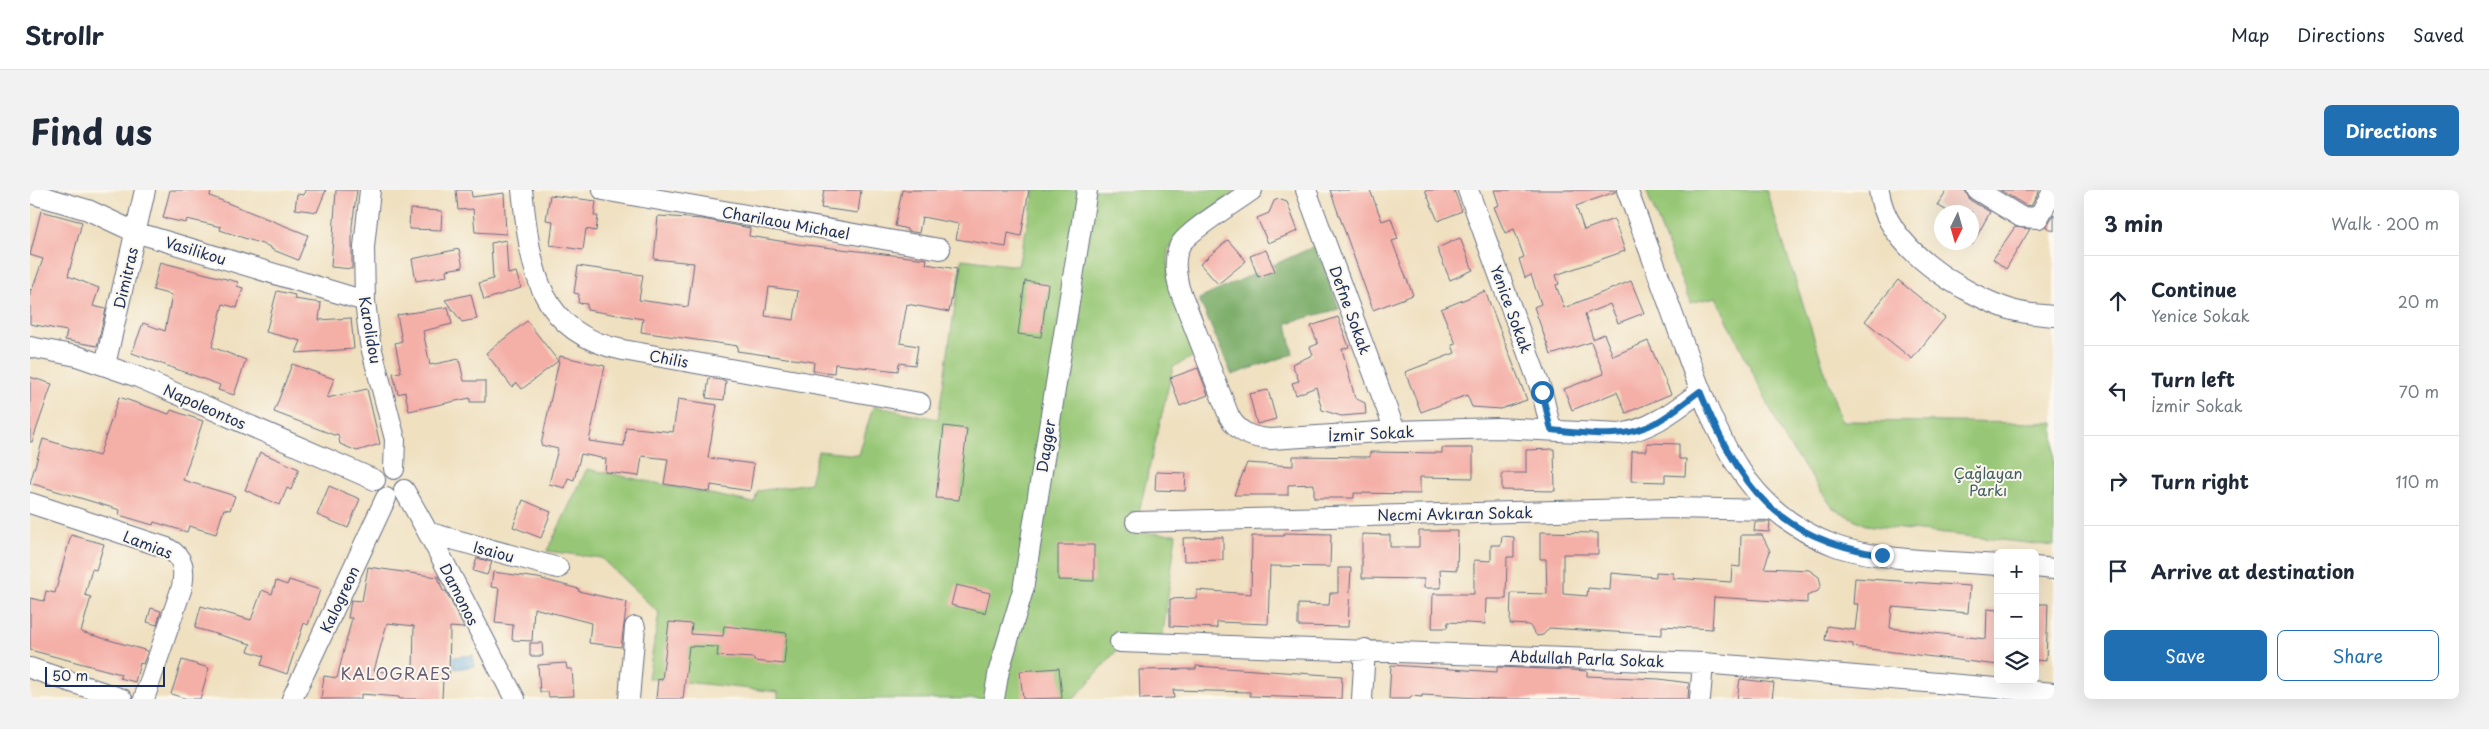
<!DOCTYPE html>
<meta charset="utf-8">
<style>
body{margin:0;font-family:"Playpen Sans",sans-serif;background:#f2f2f3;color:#1f2937}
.controls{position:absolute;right:15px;bottom:15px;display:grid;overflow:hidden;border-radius:8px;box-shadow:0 5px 20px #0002}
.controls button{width:45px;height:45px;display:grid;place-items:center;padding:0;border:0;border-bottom:1px solid #e0e1e3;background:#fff;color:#1f2937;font:25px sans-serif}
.compass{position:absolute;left:1904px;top:15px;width:45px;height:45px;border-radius:50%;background:#fff;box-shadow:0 5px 20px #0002;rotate:185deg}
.scale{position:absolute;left:15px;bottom:12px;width:120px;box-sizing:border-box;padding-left:5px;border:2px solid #1b2f5e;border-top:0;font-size:14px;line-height:18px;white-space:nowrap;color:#1b2f5e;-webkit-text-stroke:4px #fbf7ec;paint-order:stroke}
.stop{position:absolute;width:15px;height:15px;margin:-11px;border:4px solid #1f6fb2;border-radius:50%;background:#fff}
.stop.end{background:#1f6fb2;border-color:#fff;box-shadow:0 1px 5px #0008}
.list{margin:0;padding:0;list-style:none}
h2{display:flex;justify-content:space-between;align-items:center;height:65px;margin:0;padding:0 20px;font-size:21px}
h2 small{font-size:16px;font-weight:400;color:#747a83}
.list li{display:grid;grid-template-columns:32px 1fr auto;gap:15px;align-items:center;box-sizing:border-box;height:90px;padding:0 20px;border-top:1px solid #e0e1e3}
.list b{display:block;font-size:19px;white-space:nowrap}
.list p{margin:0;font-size:16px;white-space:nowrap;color:#747a83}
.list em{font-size:16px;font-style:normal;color:#747a83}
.actions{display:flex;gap:10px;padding:15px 20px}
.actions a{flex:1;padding:11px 0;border:1px solid #1f6fb2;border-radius:8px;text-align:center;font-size:18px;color:#1f6fb2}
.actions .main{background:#1f6fb2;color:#fff}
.icon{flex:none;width:28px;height:28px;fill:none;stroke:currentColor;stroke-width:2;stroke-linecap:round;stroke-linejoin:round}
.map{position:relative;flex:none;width:2024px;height:509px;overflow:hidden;border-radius:8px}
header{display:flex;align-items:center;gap:30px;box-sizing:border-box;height:70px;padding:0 25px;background:#fff;border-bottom:1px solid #e0e1e3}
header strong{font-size:24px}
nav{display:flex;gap:28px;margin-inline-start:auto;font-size:18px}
.intro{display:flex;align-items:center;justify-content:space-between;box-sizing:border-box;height:120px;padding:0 30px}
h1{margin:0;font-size:35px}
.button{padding:12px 22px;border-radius:8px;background:#1f6fb2;color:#fff;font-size:18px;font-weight:700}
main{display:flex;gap:30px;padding:0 30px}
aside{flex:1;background:#fff;border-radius:8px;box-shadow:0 5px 20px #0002}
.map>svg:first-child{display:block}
.green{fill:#97c776;stroke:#597b6a}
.forest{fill:#79ac67;stroke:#4a6e62}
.water{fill:#66a9da;stroke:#406c9c}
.building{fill:#f4afa7;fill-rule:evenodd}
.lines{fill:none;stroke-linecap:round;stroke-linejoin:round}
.minor-casing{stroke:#656d80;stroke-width:22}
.minor{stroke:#fff;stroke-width:20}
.route{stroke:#1f6fb2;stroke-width:6}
.labels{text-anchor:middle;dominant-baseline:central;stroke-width:4;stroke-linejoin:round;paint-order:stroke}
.street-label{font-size:15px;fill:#1b2f5e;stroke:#fbf7ec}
.park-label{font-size:15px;fill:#405d65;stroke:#fbf7ec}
.neighbourhood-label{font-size:16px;letter-spacing:1px;fill:#675c78;stroke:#fbf7ec}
</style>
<header>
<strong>Strollr</strong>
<nav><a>Map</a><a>Directions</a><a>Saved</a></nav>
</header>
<div class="intro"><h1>Find us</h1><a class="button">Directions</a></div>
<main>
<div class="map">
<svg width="2024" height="509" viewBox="0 0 2024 509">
<rect width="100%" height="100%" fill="#fbf7ec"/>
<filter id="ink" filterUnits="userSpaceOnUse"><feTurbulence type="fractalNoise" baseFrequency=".02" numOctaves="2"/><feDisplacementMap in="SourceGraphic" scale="10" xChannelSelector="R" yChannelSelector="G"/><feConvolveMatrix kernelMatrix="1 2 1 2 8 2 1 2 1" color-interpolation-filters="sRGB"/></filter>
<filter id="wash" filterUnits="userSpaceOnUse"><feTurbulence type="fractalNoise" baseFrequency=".0096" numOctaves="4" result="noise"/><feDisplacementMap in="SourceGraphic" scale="20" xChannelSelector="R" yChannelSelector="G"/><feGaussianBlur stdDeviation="1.12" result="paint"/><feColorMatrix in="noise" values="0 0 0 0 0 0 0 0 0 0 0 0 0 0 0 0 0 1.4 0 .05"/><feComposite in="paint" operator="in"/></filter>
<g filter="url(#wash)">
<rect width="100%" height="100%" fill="#efe0c0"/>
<path class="green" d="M1005,0H1205L1138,59V89L1166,165L1143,177L1104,343L1146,344L1133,445L1088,459L1044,509H748V502L618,488L629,423L571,368L517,361L557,279L724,313L728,301L780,293L788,261L829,265L843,216L908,229L932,69L988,76Z
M1616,0H1736L1811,231L2024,233V356L1836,335L1803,318L1757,253L1686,107L1660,113Z"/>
<path class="forest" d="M1287,55L1309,119L1257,133L1263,164L1202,185L1169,109Z"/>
<path class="water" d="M443,465L445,476L425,479L423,467Z"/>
<g id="blocks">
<path class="building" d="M140,0H181L180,6L278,45L268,70L241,59V57L190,40L191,37L157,29L156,33L133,28Z
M275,0H296L287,22L265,19L267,4L274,5Z
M306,0H327L322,36V79L301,77Z
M426,0H441L442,7L474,3L476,44L445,42L443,19L428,20Z
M794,0H831L828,23L791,18Z
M872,0H999L991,46L978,43L976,57L926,49L929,34L892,27L889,43L877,41V39L865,36Z
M1300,0H1340L1352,31L1361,28L1368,49L1362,51L1383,105L1343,120Z
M1395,0H1424L1432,21L1408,31Z
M1464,0H1585V2L1546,16L1554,40L1584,29L1595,61L1526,85L1529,94L1526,95L1534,118L1601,91L1614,123L1588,133L1580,114L1555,124L1563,149L1574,144L1583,166L1618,151L1641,204L1596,223L1587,202L1542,220L1534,199L1574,184L1561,152L1521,165L1504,117L1511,114L1501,85L1495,88L1489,69L1494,67L1484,39L1475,43L1464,17L1469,15Z
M1917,0H1935L1940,10L1960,22L1942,55V22H1919L1907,15Z
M1970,0H2010L2001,16L1995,15Z
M520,5L566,11L564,26H568L566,41L556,39L553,60L520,55L523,31L516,30Z
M1248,9L1257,12L1268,41L1238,53L1227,28L1239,23L1244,11Z
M380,19L412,21L411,40L379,39Z
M11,21L52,32L38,86L69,98L63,116L76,119L67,156L35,150L37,141L0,134V99L2,100L13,69L0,65Z
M2024,24V41L2016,37Z
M628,26L672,29L720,38L719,46L768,54L897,69L896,74L927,79L919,122L877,114L870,153L888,156L885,175L869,173L868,181L805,174L804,183L783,181L784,172L707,161L708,156L611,142L613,129L557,120V114L548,113L549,104L544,103L548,76L613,85L609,110L658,117L664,73L624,69ZM739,97L768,101L764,130L735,126Z
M1985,37L2000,39L1976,79L1963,69Z
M1430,48L1443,80L1420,90L1407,58Z
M476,50L478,84L486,82L491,98L454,110L449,93L463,89L461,53Z
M1198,50L1216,71L1188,94L1170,74Z
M429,59L433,77L416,80L417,86L386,91L382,69Z
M1236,60L1245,81L1228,87L1220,66Z
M130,72L208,92L207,96L213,98L207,118L193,114L182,157L216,170L204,205L188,200L190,195L102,163L113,133L135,141L142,105L123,100Z
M1868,90L1915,128L1882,169L1835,131Z
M995,91L1018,94L1011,147L988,144Z
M247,101L265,105L264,109L291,113L289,130L321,128L324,159L266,163L271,151L236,142Z
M1455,101L1497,210L1470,219L1442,217L1437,205L1391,222L1375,182L1425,163L1422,155L1426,154L1411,119Z
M441,104L447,129L432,132L415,110Z
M418,117L422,134L393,141L400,175L429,169L434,191H455V212H440V208L379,221L375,202L368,204L363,183L371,182L365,153L372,151L367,125Z
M1308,127L1319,157L1312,159L1325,208L1335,213L1336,224L1311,226L1292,220L1286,197L1266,205L1262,193L1269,191L1262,174L1283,165L1280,157L1288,154L1281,136Z
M497,131L528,171L492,199L487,193L482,197L456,163Z
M530,166L575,176L559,251L594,256L596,237L643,242L648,209L687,215L678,268L724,274L720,301L681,295L680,302L634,294L638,269L612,266L609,286L575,282L576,269L551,264L544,290L538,288L535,298L519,294L528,259L511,255Z
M262,174L304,189L297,208L337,199L350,254L327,261L310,254L308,244L304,245L244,222Z
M1168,178L1178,205L1150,216L1140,188Z
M0,187L22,194L2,252H0Z
M679,188L696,191L694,210L676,208Z
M1238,200L1246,229L1227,234L1219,204Z
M89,207L139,224L141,220L173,231L153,290L205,306L200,320L194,319L186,344L159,336L157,342L124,332L123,335L89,325L90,320L0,293L13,249L69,266Z
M914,236L937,239L929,310L906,308Z
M1617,253L1649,254V269H1656L1655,286L1635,285V292L1601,291L1602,261H1617Z
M1412,258H1443V288L1390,287V304L1324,303V308H1284V294L1258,295V305H1204L1217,273L1263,276V266L1340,267V262L1412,263Z
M1524,259L1525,301L1472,300V283H1496V260Z
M230,262L269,279L261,300L257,298L250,315L215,300Z
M1126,282L1156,283L1155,301L1125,300Z
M299,296L330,309L318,338L287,325Z
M493,310L521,322L511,348L483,337Z
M1725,332H1740L1739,342L1724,341Z
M1389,341H1428L1427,380L1410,379L1411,398H1394V389L1332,388V344L1360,345V357H1389Z
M1510,342L1568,343V364H1533V404L1557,406L1558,398L1580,400L1581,383L1626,387V382L1643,383V388L1701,392L1702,376L1710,377L1711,345H1732L1740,361L1734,378L1779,380L1789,387L1791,395L1788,401L1777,406V413L1684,407L1682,439L1632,436V445L1519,438L1513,445L1507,446L1499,435L1480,434L1481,403L1517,404L1516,369H1510Z
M1254,343L1301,344L1300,377L1240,376L1238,434L1187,432V438L1140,436V409L1167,408V400L1221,404L1222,346H1254Z
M41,345L74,354L66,380L62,379L55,405L61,407L51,442L118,461L113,474L110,473L105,492L90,488L91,484L0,460V408L14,411L16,401L25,403Z
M1472,346L1484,347V367H1477L1476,409H1456L1455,434L1418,432L1417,438H1402L1403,404H1444V370L1461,371V355H1471Z
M1193,347V370L1154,371L1153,348Z
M1028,355H1064V391L1028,390Z
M447,368L462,372L457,385L443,381Z
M338,377L408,387L413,401H416L434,438L420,437L419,489H413L412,509H369V507L331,504V509H291L294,486L307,488L322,428H318L321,410L332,411ZM357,433L384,436L383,480H380L379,483L344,481Z
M1308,378H1321L1318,437L1268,436V414L1299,415L1300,403H1308Z
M463,382L508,388L549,399L548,401L597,412L591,457L559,453L561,433L504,418L502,451L482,450L483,435L465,433L469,398L461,397Z
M1825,388L1940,396L1938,423L1862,417L1860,438L1956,449L1957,419L1968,420V475L1823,457V454L1795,450L1797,436L1825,440L1828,414H1823Z
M259,390L290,400L278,435L274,433L257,484L231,475L234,466L218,461L221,454L165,438L171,416L221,430L232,400L242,404L246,391L257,395Z
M926,395L960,403L955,423L921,415Z
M2005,414H2018L2016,471L2005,470Z
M121,418L131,421L127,435L117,432Z
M639,432L662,434L661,444L693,446L694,436L757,443L754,474L724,471V468L687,466L688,457L659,456L653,509H626L628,489L632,490Z
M500,453H512L513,466H500Z
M152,470L179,478L170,509H157L141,504Z
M536,473L537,479H542L544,506L519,507L518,502H510L508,475Z
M1361,475L1467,482V477L1541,480L1557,481V486L1629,489L1659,493L1658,509H1466L1392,505V507L1381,506L1380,509H1359Z
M1166,476L1312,486L1311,509L1220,506V502L1143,500L1144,508L1110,509L1109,480L1166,479Z
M1029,478L1032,508L993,509L990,481Z
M1710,489L1744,493L1742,509H1707Z"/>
</g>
</g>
<g filter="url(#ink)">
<use href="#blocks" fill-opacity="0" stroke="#656d80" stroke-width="1"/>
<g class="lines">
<g class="minor-casing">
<path id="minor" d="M340,0L334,57L335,111L340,153L365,249L364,279
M492,0C501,75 505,142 593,160L890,213
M573,0L910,59
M1222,0C1206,12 1159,40 1150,55C1143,69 1146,84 1149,98L1199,226C1208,243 1222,248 1241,249L1365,241L1468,238L1590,244C1622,239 1645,220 1671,201
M1276,0L1365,241
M1438,0L1512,202L1521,240
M1597,0C1615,47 1632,95 1649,142C1682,232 1708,320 1806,356C1849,371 1921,371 1968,375
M1849,0C1855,57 1932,104 1982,120C1996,124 2010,125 2024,126
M1947,0L1991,27L2008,28L2024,0
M0,3L58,20L105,42L335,111
M0,157L47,166L108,187L345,290
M75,175L115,0
M374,300C414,368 448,440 485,509
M0,313L137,358C154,367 155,379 152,397L114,509
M1106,332L1640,318L1743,320
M400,343L528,378
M2005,377L2024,379
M1090,452L1673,473L2024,503
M0,478L92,509
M262,509L356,308
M599,509L605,437
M964,509L969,480L993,400L1057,0
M1332,509L1335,459
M1670,509L1673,473"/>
</g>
<use href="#minor" class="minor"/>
</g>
</g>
<g class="lines" filter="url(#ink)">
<path class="route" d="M1512,202L1521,240C1557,243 1594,251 1627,232C1642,224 1656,211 1670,201C1710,297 1745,348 1852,365"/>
</g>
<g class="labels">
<g class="street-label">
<text transform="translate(756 32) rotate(10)">Charilaou Michael</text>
<text transform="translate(166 60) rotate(17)">Vasilikou</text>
<text transform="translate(95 88) rotate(-77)">Dimitras</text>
<text transform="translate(1482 119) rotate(70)">Yenice Sokak</text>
<text transform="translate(1321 120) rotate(70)">Defne Sokak</text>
<text transform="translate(341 140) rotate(80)">Karolidou</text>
<text transform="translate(639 168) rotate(10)">Chilis</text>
<text transform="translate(175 216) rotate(24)">Napoleontos</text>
<text transform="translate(1341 243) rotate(-3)">İzmir Sokak</text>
<text transform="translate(1015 256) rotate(-81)">Dagger</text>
<text transform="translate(1425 323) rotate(-1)">Necmi Avkıran Sokak</text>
<text transform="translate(118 354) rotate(21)">Lamias</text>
<text transform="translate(464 361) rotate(15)">Isaiou</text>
<text transform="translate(430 404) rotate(63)">Damonos</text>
<text transform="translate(309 409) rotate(-65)">Kalogreon</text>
<text transform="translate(1557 468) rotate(2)">Abdullah Parla Sokak</text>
</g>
<g class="park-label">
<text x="1958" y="282">Çağlayan<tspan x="1958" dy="17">Parkı</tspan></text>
</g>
<g class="neighbourhood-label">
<text x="366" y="483">KALOGRAES</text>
</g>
</g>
</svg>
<div class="controls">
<button>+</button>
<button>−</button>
<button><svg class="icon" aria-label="layers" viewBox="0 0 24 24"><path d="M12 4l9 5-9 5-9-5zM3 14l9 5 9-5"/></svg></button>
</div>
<svg class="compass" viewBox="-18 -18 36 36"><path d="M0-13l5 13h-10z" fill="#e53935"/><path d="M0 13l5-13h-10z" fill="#747a83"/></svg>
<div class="scale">50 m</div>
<div class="stop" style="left:1512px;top:202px"></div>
<div class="stop end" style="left:1852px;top:365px"></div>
</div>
<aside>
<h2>3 min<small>Walk · 200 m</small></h2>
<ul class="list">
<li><svg class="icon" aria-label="ahead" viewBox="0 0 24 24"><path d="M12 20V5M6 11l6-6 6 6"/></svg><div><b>Continue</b><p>Yenice Sokak</p></div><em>20 m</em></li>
<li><svg class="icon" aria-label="left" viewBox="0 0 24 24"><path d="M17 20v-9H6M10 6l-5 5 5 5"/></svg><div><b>Turn left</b><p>İzmir Sokak</p></div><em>70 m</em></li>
<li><svg class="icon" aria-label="right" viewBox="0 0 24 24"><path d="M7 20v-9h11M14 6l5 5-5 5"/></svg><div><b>Turn right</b></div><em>110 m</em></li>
<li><svg class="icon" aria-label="arrive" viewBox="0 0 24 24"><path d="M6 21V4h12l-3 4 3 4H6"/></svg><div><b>Arrive at destination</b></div></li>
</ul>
<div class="actions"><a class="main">Save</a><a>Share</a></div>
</aside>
</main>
